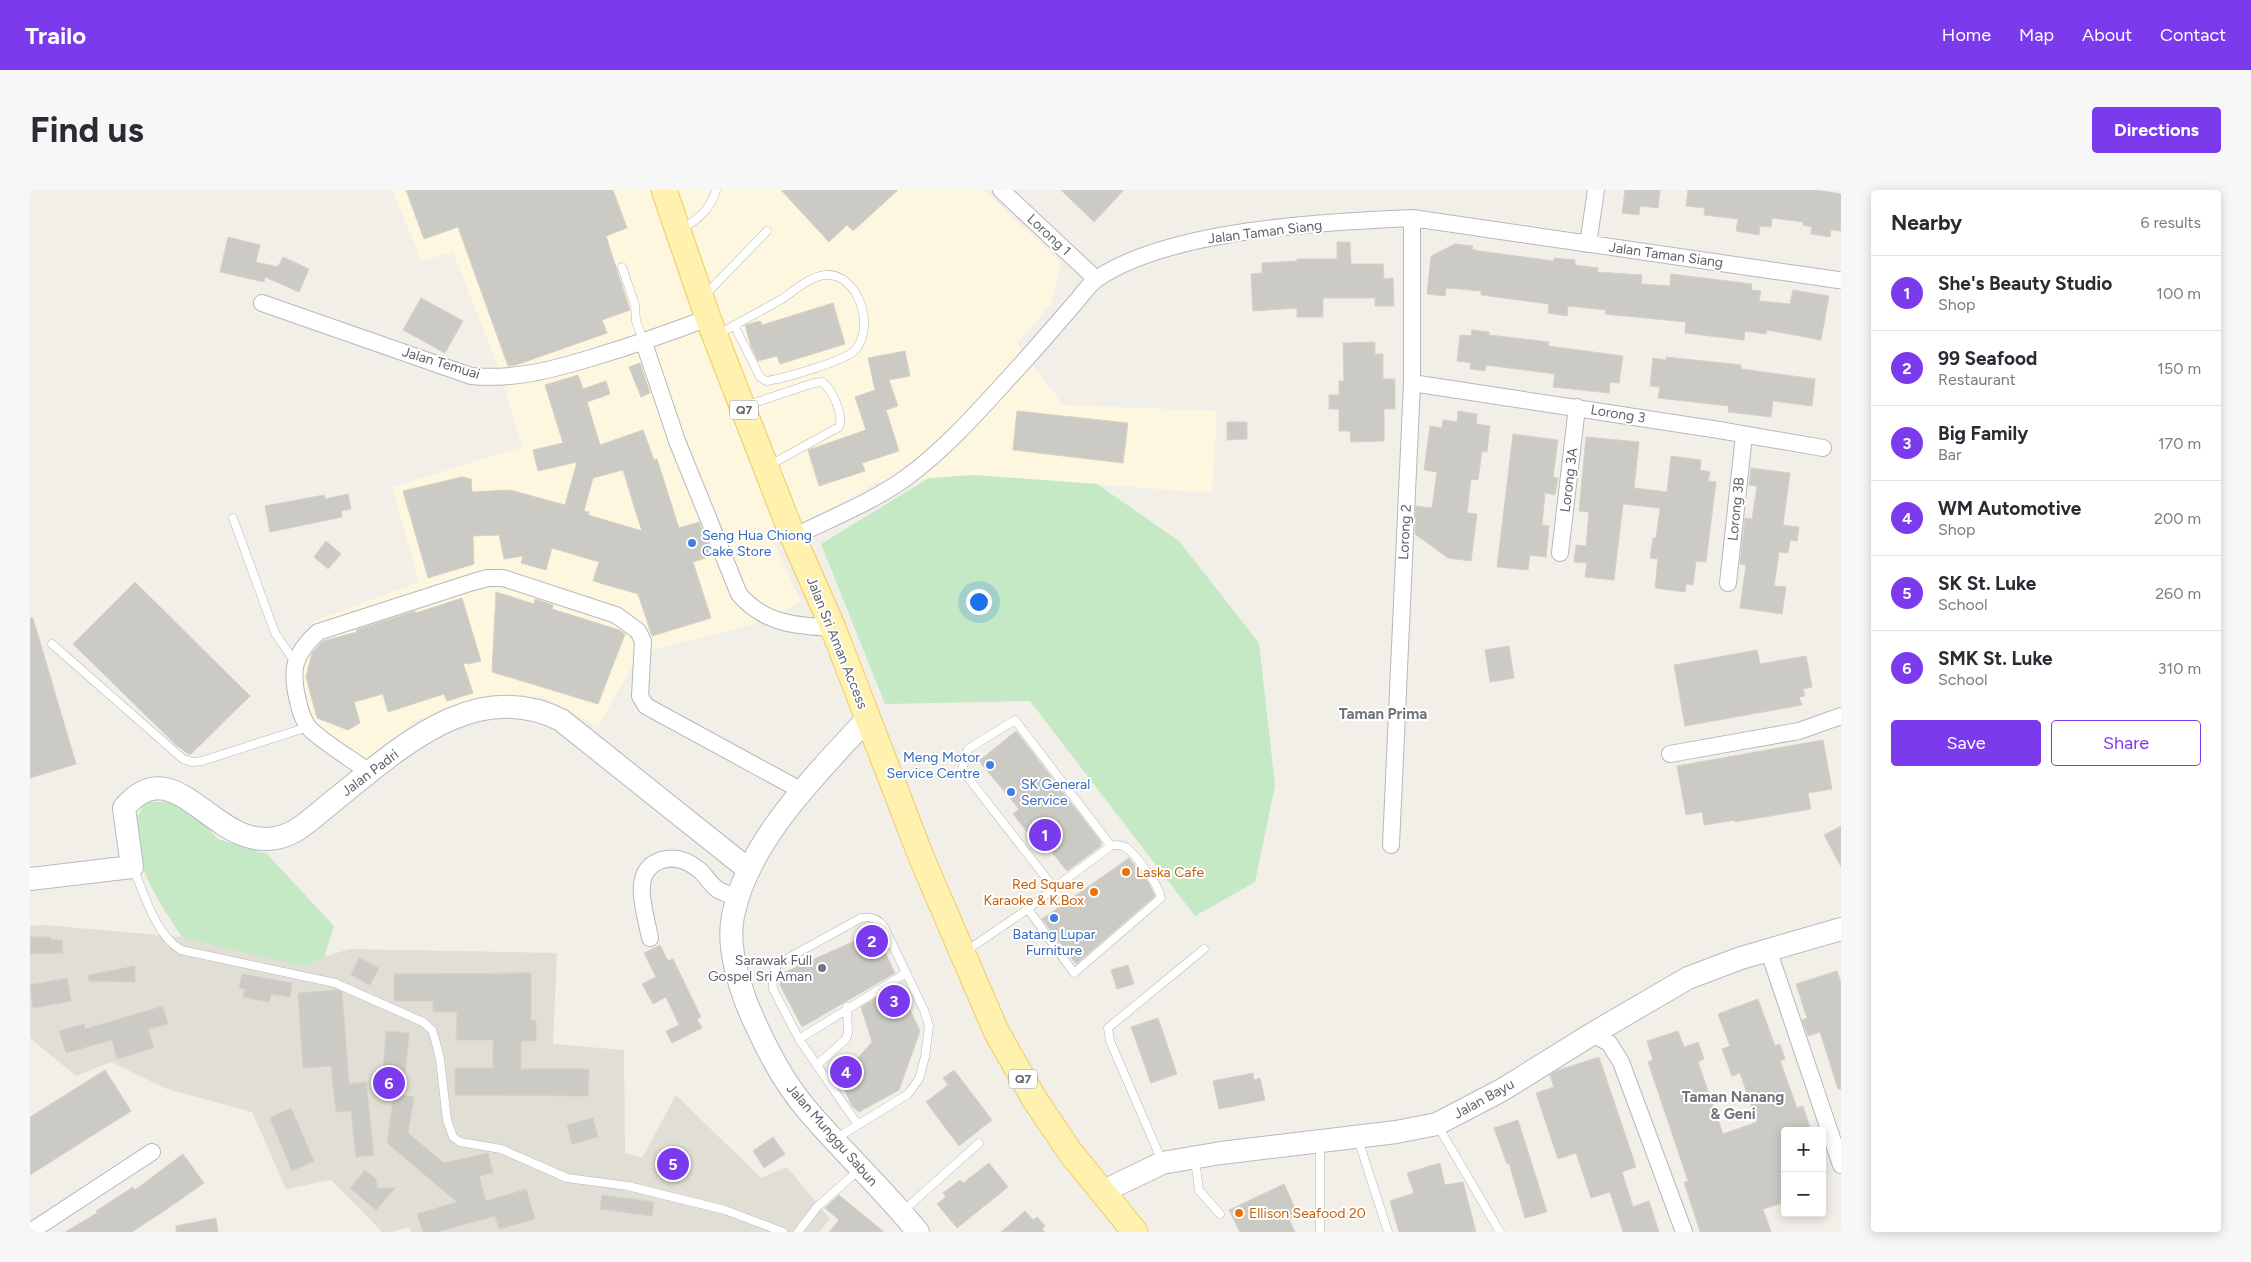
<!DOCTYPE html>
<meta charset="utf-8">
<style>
body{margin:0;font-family:Figtree,sans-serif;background:#f7f7f7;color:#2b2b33}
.controls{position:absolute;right:15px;bottom:15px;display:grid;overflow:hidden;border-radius:5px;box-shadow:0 2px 12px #0003}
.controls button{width:45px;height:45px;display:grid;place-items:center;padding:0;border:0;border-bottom:1px solid #e1e1e2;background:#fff;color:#2b2b33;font:25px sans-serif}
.you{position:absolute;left:948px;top:411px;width:18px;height:18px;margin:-12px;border:4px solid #fff;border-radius:50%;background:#1a73e8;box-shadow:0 0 0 8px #1a73e833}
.badge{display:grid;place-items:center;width:32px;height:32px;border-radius:50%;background:#7c3aed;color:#fff;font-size:16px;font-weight:700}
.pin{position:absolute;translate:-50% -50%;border:2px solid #fff;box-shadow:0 1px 5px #0006}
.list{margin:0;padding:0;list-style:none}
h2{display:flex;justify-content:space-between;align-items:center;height:65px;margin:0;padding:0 20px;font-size:21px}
h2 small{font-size:16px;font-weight:400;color:#7c7c81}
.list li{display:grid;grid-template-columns:32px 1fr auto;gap:15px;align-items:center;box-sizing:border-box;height:75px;padding:0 20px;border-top:1px solid #e1e1e2}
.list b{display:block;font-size:19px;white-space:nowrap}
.list p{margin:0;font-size:16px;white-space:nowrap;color:#7c7c81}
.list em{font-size:16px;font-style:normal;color:#7c7c81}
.actions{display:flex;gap:10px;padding:15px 20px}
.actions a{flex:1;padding:11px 0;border:1px solid #7c3aed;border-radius:5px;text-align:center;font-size:18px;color:#7c3aed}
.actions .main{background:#7c3aed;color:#fff}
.map{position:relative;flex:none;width:1811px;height:1042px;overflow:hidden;border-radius:5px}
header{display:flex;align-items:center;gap:30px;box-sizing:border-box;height:70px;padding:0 25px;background:#7c3aed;color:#fff}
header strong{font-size:24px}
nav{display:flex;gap:28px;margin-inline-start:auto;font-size:18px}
.intro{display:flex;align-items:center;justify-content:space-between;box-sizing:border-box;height:120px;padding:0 30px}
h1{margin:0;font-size:35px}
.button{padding:12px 22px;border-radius:5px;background:#7c3aed;color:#fff;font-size:18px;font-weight:700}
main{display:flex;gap:30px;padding:0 30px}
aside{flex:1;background:#fff;border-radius:5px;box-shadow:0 2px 12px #0003}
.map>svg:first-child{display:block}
.commercial{fill:#fef7e0}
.education{fill:#e1ded6}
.green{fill:#c5e8c5}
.building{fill:#cccac5;stroke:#d6d1c6;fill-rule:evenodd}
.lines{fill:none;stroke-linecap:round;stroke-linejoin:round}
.lane-casing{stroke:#b5b8bc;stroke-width:9}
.street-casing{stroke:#b5b8bc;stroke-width:18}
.secondary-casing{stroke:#b6babf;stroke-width:24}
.primary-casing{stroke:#f2c960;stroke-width:27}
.lane{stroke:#fff;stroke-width:8}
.street{stroke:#fff;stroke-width:16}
.secondary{stroke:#fff;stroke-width:22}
.primary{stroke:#fff2af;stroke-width:25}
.shop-dot{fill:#3f7fe0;stroke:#fff;stroke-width:2}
.food-dot{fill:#e8710a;stroke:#fff;stroke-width:2}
.worship-dot{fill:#6b7280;stroke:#fff;stroke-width:2}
.labels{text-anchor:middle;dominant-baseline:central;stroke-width:4;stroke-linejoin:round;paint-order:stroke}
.shield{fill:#fff;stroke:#8f9295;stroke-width:1}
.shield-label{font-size:12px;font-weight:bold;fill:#5f6368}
.street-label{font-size:14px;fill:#5f6368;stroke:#fff}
.shop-label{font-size:14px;fill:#366cbe;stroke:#fff;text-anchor:start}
.food-label{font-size:14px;fill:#c56008;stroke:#fff;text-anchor:start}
.worship-label{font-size:14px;fill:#5b616d;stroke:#fff;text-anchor:end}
.neighbourhood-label{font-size:15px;font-weight:bold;fill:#70757a;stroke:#fff}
</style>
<header>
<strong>Trailo</strong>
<nav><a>Home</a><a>Map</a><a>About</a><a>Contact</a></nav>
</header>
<div class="intro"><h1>Find us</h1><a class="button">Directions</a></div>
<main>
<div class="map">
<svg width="1811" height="1042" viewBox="0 0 1811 1042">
<rect width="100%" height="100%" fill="#f1efe8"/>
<path class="commercial" d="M362,0H954L1031,73L1021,113L987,154L1033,215L1187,221L1182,303L945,285L848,292L777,331L740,345L771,412L718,436L624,459L600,480L568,537L512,506L463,510L384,531L340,571L285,533L271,489L274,463L289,447L282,432L389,392L362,297L492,257L468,176L423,62L392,71Z"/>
<path class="education" d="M14,735L152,747L274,777L294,767L319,759L527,763L523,854L594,860L595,963L612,968L646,905L731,988L757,977L800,1029L789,1042H381L379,1037L362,1042H352L301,990L256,999L222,922L137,899L81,872L46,886L0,848V736Z"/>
<path class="green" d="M945,285L1067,294L1149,351L1229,453L1245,596L1225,692L1165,726L1000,511L855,514L791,354L899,288Z
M116,612H135L160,619L188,649L237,664L304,736L294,767L274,777L152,747C130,714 103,674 105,633C106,626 113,618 116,612Z"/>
<path class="building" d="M376,0H583L597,38L576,46L600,120L572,130L577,143L486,175L478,176L428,37L394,49Z
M751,0H868L823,41L817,35L799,52Z
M1031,0H1094L1064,32Z
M1595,0H1630L1628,18L1610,16L1609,25L1592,23Z
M1658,0H1786L1811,4V41L1801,40L1800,47L1781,44L1782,37L1773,35V32L1742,28L1741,37L1730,36L1729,45L1706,41L1708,29L1674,25L1675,18L1656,16Z
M198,47L230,55L226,72L248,77L253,67L279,79L269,102L235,87L234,92L190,82Z
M1307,52H1320L1321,74H1353L1354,89L1363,88L1364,116H1345V108H1293V127H1267V118L1223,121L1221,84L1232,83V73L1267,71V69H1307Z
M1425,54L1443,56L1442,59L1449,61L1524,71V68L1545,70V75L1568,78L1567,82L1612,85L1611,94L1640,96L1641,84L1722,94L1721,100L1731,101L1729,111L1760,114L1763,100L1799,106L1791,150L1737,140L1736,144L1715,141L1714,150L1655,143L1656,132L1575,124L1576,120L1538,116L1537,126L1518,123L1519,114L1451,105V101L1416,98L1415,106L1397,104L1401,66Z
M391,108L433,131L415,163L373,140Z
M803,113L815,154L750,174L747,166L728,171L721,157L715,135L730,131L732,135Z
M1442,140L1459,142V145L1519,152L1518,156L1593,166L1589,193L1580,192L1579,203L1523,197L1525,184L1456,175L1455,181L1440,179L1441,173L1427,171L1430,145L1441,146Z
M1345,152V164H1353V189H1365V219H1354V251L1321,252L1320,241H1309V219H1299V205H1309V191H1314L1313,153Z
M875,161L880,186L859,190L868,216L856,220L869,261L832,273L835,281L789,296L778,260L836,240L825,207L845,200L838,168Z
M1636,167L1711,175V179L1785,189L1782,216L1743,211L1741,227L1698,222L1699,216L1628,208L1630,197L1620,196L1623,168L1636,170Z
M610,173L620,203L611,207L599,177Z
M548,185L553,199L576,191L580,204L557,212L570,255L613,240L624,270L627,269L649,338L669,332L682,366L663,372L681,428L622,446L608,404L563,391L569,372L522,358L516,380L491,373L493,366L474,369L469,345L443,346L444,374L398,388L373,301L432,287L441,289L442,302L480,300L535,315L547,272L508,281L503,260L533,253L515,195ZM593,280L607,326L612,341L558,325L559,322L554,321L563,288Z
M987,221L1098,233L1093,273L983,260Z
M1428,221L1447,224L1446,234L1460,236L1457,262L1452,261L1448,290L1441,289L1437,323L1447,324L1441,371L1418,368L1385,344L1386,316L1402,318L1407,282L1394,280L1400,236L1412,238L1413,230L1427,232Z
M1197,232H1217V249L1197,250Z
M1483,244L1528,250L1523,287L1528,288L1525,305L1515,303L1512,335L1519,336L1516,367L1500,365L1498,380L1467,377Z
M1556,247L1609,252L1604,298L1637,302L1641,266L1671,270L1670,280L1680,282L1678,291L1686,292L1676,372L1666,371L1663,395L1656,394L1655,402L1625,398L1628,369L1620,368L1623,348H1626L1630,318L1593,314L1584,390L1555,387L1557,373L1544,372L1546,355L1556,356L1559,322L1549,321Z
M1721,278L1760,283L1753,335L1769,337L1767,351L1760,350L1758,363L1749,362L1744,396L1756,397L1752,424L1710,418L1716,375L1710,374L1715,328L1722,329L1727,296L1719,295Z
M318,304L321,319L311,321L312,327L240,342L235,316L294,305L295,309Z
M296,351L311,364L298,379L284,367Z
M105,392L220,506L160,565L146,555L43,454Z
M466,402L504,414L505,409L523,415L522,419L589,440L595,444L568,514L462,482Z
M432,408L451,471L439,474L433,473L443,503L417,511L414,504L358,522L353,504L324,512L330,533L318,540L287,528L276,487L282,463L293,451L327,442L326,440L385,421L386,423Z
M0,428H3L46,574L0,588Z
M1479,456L1484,488L1460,492L1455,460Z
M1727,460L1730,474L1776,466L1782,497L1773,499L1775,506L1769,507L1772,515L1655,536L1644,475Z
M986,541L1071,652V656L1037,681L1017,656L1012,661L983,624L989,619L949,571Z
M1793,550L1802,599L1778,603L1781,619L1705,632V630L1674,635L1672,622L1656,625L1647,576Z
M1811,636V677L1794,645Z
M1099,668L1118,692L1125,706L1046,774L1012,729Z
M845,742L865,783L772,837L750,795L753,783Z
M0,747H21V750H32L33,763L0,764Z
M630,755L638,771L643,769L671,827L667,829L672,838L642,853L636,841L649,835L636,807L623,814L612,794L626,787L614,763Z
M329,768L349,778L340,795L321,785Z
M1098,775L1104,794L1087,799L1081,780Z
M105,776V792L59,791L58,785Z
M1807,781L1811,793V899H1808L1790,842L1778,846L1772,830L1777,828L1766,794Z
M501,783V830H506V851H491V879H559L558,906L425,905V878H463V850H426L427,822H403V811H364V784Z
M212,784L262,793L260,807L241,804L239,812L213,807L215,799L209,798Z
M37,788L41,811L3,818L0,795Z
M868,794L890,841L869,900L829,922L822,916L805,878L826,870L842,852L831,817Z
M308,800L312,802L319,894L336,892L344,965L326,967L321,921L306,922L301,876L273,878L268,803Z
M1728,809L1745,856L1750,854L1755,869L1750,871L1767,918L1773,916L1781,941H1755V1012L1733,1019L1741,1042H1670L1654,992L1658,991L1618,872L1623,870L1617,851L1648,841L1654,857L1668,852L1674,869L1668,872L1693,944L1727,932L1710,883L1702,886L1692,859L1700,856L1688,824Z
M133,816L138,834L118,839L124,858L87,869L82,850L36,863L29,841L54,834L55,839Z
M1128,828L1147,884L1121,893L1101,837Z
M356,841L379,843L375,884L353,882Z
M1569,867L1606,977L1592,982L1603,1017L1619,1011L1629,1042H1593L1580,1002L1561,1008L1546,963L1528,969L1506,903L1524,897L1520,885L1529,880Z
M75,880L101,921L0,985V927Z
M924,880L962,930L929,956L896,912L918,895L913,888Z
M1223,883L1224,890L1230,888L1235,910L1189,919L1183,891Z
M364,904L384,907L378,943L414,973L458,963L463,983L449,986L456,1011L496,999L505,1029L469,1039L465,1026L407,1042H393L387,1024L427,1012L357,953Z
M261,918L284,971L262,981L240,928Z
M563,928L568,947L542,954L537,935Z
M1488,930L1517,1022L1495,1028L1479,973L1477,974L1464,938Z
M743,947L755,964L734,978L723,961Z
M153,964L174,993L137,1019L102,1042H35L67,1023L66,1021L103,997L105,1000Z
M959,973L978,997L927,1038L907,1014L916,1007L913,1003L930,990L933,993Z
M1410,973L1415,995L1433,992L1446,1042H1369L1360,1011L1384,1003L1377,983Z
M335,980L346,989L347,998H365L346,1020L320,998Z
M1254,994L1268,1025L1259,1029L1265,1042H1210L1199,1020Z
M572,1005L624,1012L622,1026L570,1019Z
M809,1005L843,1033L854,1042H799L809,1030L795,1018Z
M995,1021L1003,1030L1007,1027L1015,1036L1012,1039L1015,1042H971Z
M186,1028L188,1042H146V1036Z"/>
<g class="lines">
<g class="lane-casing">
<path id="lane" d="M651,40C669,28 679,22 686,0
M592,77L605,115L606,131L614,152
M674,106L737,41
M689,144C709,132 731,121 752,109C765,100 779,87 795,85C828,82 846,137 825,160C815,171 752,189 736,191L730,187L704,135
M715,216L784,193L792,192C802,198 814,226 809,237L738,276
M203,328L245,443L265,472
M22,454L153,569L162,572L172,571L278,537
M103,678C115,705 125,744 151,760L305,793L393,832L402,840L405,849L410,869L417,930L423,947L430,952L471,959L537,988L598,996L695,1020L753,1042
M1024,698L932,580L938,559L985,530L1081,656
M936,761L998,719L1024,698L1081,656C1087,654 1092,655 1097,658C1108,668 1129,695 1131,708L1044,783L998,719
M769,849L876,783
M787,875L816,849L818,843L817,817
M1408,936L1470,1042
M805,949L878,904L889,889L895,867L899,836L894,820L854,737C848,728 841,726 831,728L751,772L744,779L742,787L743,799L769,849L828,935
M1328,949L1358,1042
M1290,954V1042
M1165,970L1169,1000L1190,1024
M1132,971L1080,851L1078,838L1174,759
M872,1022L949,953
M768,1042L787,1017L830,979"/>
</g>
<g class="street-casing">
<path id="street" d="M971,0L1066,89
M1558,54L1566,0
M232,113L441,186C484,190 521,180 561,168C601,156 639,143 678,128
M614,153L647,251L709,404C734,434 767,436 803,438
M1382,193L1689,240L1793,258
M763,347C801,328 843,312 877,287C918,257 953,216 988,178C1007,157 1026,135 1045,113C1052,105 1059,94 1068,88C1142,39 1293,32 1382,28L1808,90
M1530,363L1547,217
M1698,393L1714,245
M1640,564L1769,541L1811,526
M339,582C320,568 297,555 280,539C273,531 270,521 268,511C260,479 264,464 288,442L443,392L458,388H473L586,425L608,441L613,451L610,506L616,516L772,601
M1361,655L1382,193V28
M620,748C616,724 598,680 632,670C646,666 658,671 668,679C675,684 679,693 687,699C693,703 701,705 708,708
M1739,762L1811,975
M1562,844L1579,853L1591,872L1654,1042
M0,1042L122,962"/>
</g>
<g class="secondary-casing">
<path id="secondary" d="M837,529C787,584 718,650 703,726C696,759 712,806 726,835C740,866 756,896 779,922C814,963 854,1000 888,1042
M0,689L102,677L94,618C150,550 190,682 265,641C280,632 293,619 307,608C371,557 445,487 531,530L719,680
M1072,1002L1132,973L1191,963L1366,942L1407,934L1472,900L1562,844L1658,788L1711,768L1811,739"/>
</g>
<g class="primary-casing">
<path id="primary" d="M634,0L678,128L763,347L803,438L892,669L966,841L1005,910L1040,962L1105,1042"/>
</g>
<use href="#lane" class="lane"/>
<use href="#street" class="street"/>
<use href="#secondary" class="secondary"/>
<use href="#primary" class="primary"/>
</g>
<g class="shop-dot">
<circle cx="662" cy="353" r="5"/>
<circle cx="960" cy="575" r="5"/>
<circle cx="981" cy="602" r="5"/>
<circle cx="1024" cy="728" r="5"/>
</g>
<g class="food-dot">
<circle cx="1096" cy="682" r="5"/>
<circle cx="1064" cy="702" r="5"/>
<circle cx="1209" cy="1023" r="5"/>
</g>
<circle class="worship-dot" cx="792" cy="778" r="5"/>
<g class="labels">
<g class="shield">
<rect x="700" y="210.5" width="28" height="19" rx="4"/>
<rect x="979" y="879.5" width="28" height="19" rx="4"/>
</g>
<g class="shield-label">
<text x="714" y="220">Q7</text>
<text x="993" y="889">Q7</text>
</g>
<g class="street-label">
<text transform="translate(1235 42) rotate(-7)">Jalan Taman Siang</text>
<text transform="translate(1019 45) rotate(43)">Lorong 1</text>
<text transform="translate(1636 65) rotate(8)">Jalan Taman Siang</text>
<text transform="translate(411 173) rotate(17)">Jalan Temuai</text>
<text transform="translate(1588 224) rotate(9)">Lorong 3</text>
<text transform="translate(1539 290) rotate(-83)">Lorong 3A</text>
<text transform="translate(1706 319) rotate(-84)">Lorong 3B</text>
<text transform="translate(1375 342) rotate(-87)">Lorong 2</text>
<text transform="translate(807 453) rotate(68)">Jalan Sri Aman Access</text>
<text transform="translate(340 583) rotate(-37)">Jalan Padri</text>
<text transform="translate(1454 909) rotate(-29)">Jalan Bayu</text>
<text transform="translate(802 945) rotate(49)">Jalan Munggu Sabun</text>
</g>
<g class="shop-label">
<text x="672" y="345">Seng Hua Chiong<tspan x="672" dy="16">Cake Store</tspan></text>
<text x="950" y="567" text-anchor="end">Meng Motor<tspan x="950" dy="16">Service Centre</tspan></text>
<text x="991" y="594">SK General<tspan x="991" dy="16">Service</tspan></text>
<text x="1024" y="744" text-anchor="middle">Batang Lupar<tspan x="1024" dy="16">Furniture</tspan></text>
</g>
<g class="food-label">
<text x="1106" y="682">Laska Cafe</text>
<text x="1054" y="694" text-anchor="end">Red Square<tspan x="1054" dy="16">Karaoke &amp; K.Box</tspan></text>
<text x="1219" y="1023">Ellison Seafood 20</text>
</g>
<g class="worship-label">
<text x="782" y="770">Sarawak Full<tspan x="782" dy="16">Gospel Sri Aman</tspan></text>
</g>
<g class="neighbourhood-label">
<text x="1353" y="524">Taman Prima</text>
<text x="1703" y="907">Taman Nanang<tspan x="1703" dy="17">&amp; Geni</tspan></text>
</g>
</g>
</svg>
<div class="controls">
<button>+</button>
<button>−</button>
</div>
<div class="you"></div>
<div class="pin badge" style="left:1015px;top:645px">1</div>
<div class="pin badge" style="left:842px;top:751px">2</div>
<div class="pin badge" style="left:864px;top:811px">3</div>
<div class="pin badge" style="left:816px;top:882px">4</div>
<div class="pin badge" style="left:643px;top:974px">5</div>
<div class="pin badge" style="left:359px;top:893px">6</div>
</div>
<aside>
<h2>Nearby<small>6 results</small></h2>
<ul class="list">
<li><span class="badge">1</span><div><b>She's Beauty Studio</b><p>Shop</p></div><em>100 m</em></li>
<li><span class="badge">2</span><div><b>99 Seafood</b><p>Restaurant</p></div><em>150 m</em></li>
<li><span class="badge">3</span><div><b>Big Family</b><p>Bar</p></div><em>170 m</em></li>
<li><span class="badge">4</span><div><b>WM Automotive</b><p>Shop</p></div><em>200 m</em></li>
<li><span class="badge">5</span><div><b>SK St. Luke</b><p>School</p></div><em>260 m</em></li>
<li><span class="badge">6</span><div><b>SMK St. Luke</b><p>School</p></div><em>310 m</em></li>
</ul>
<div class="actions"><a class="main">Save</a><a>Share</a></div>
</aside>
</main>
